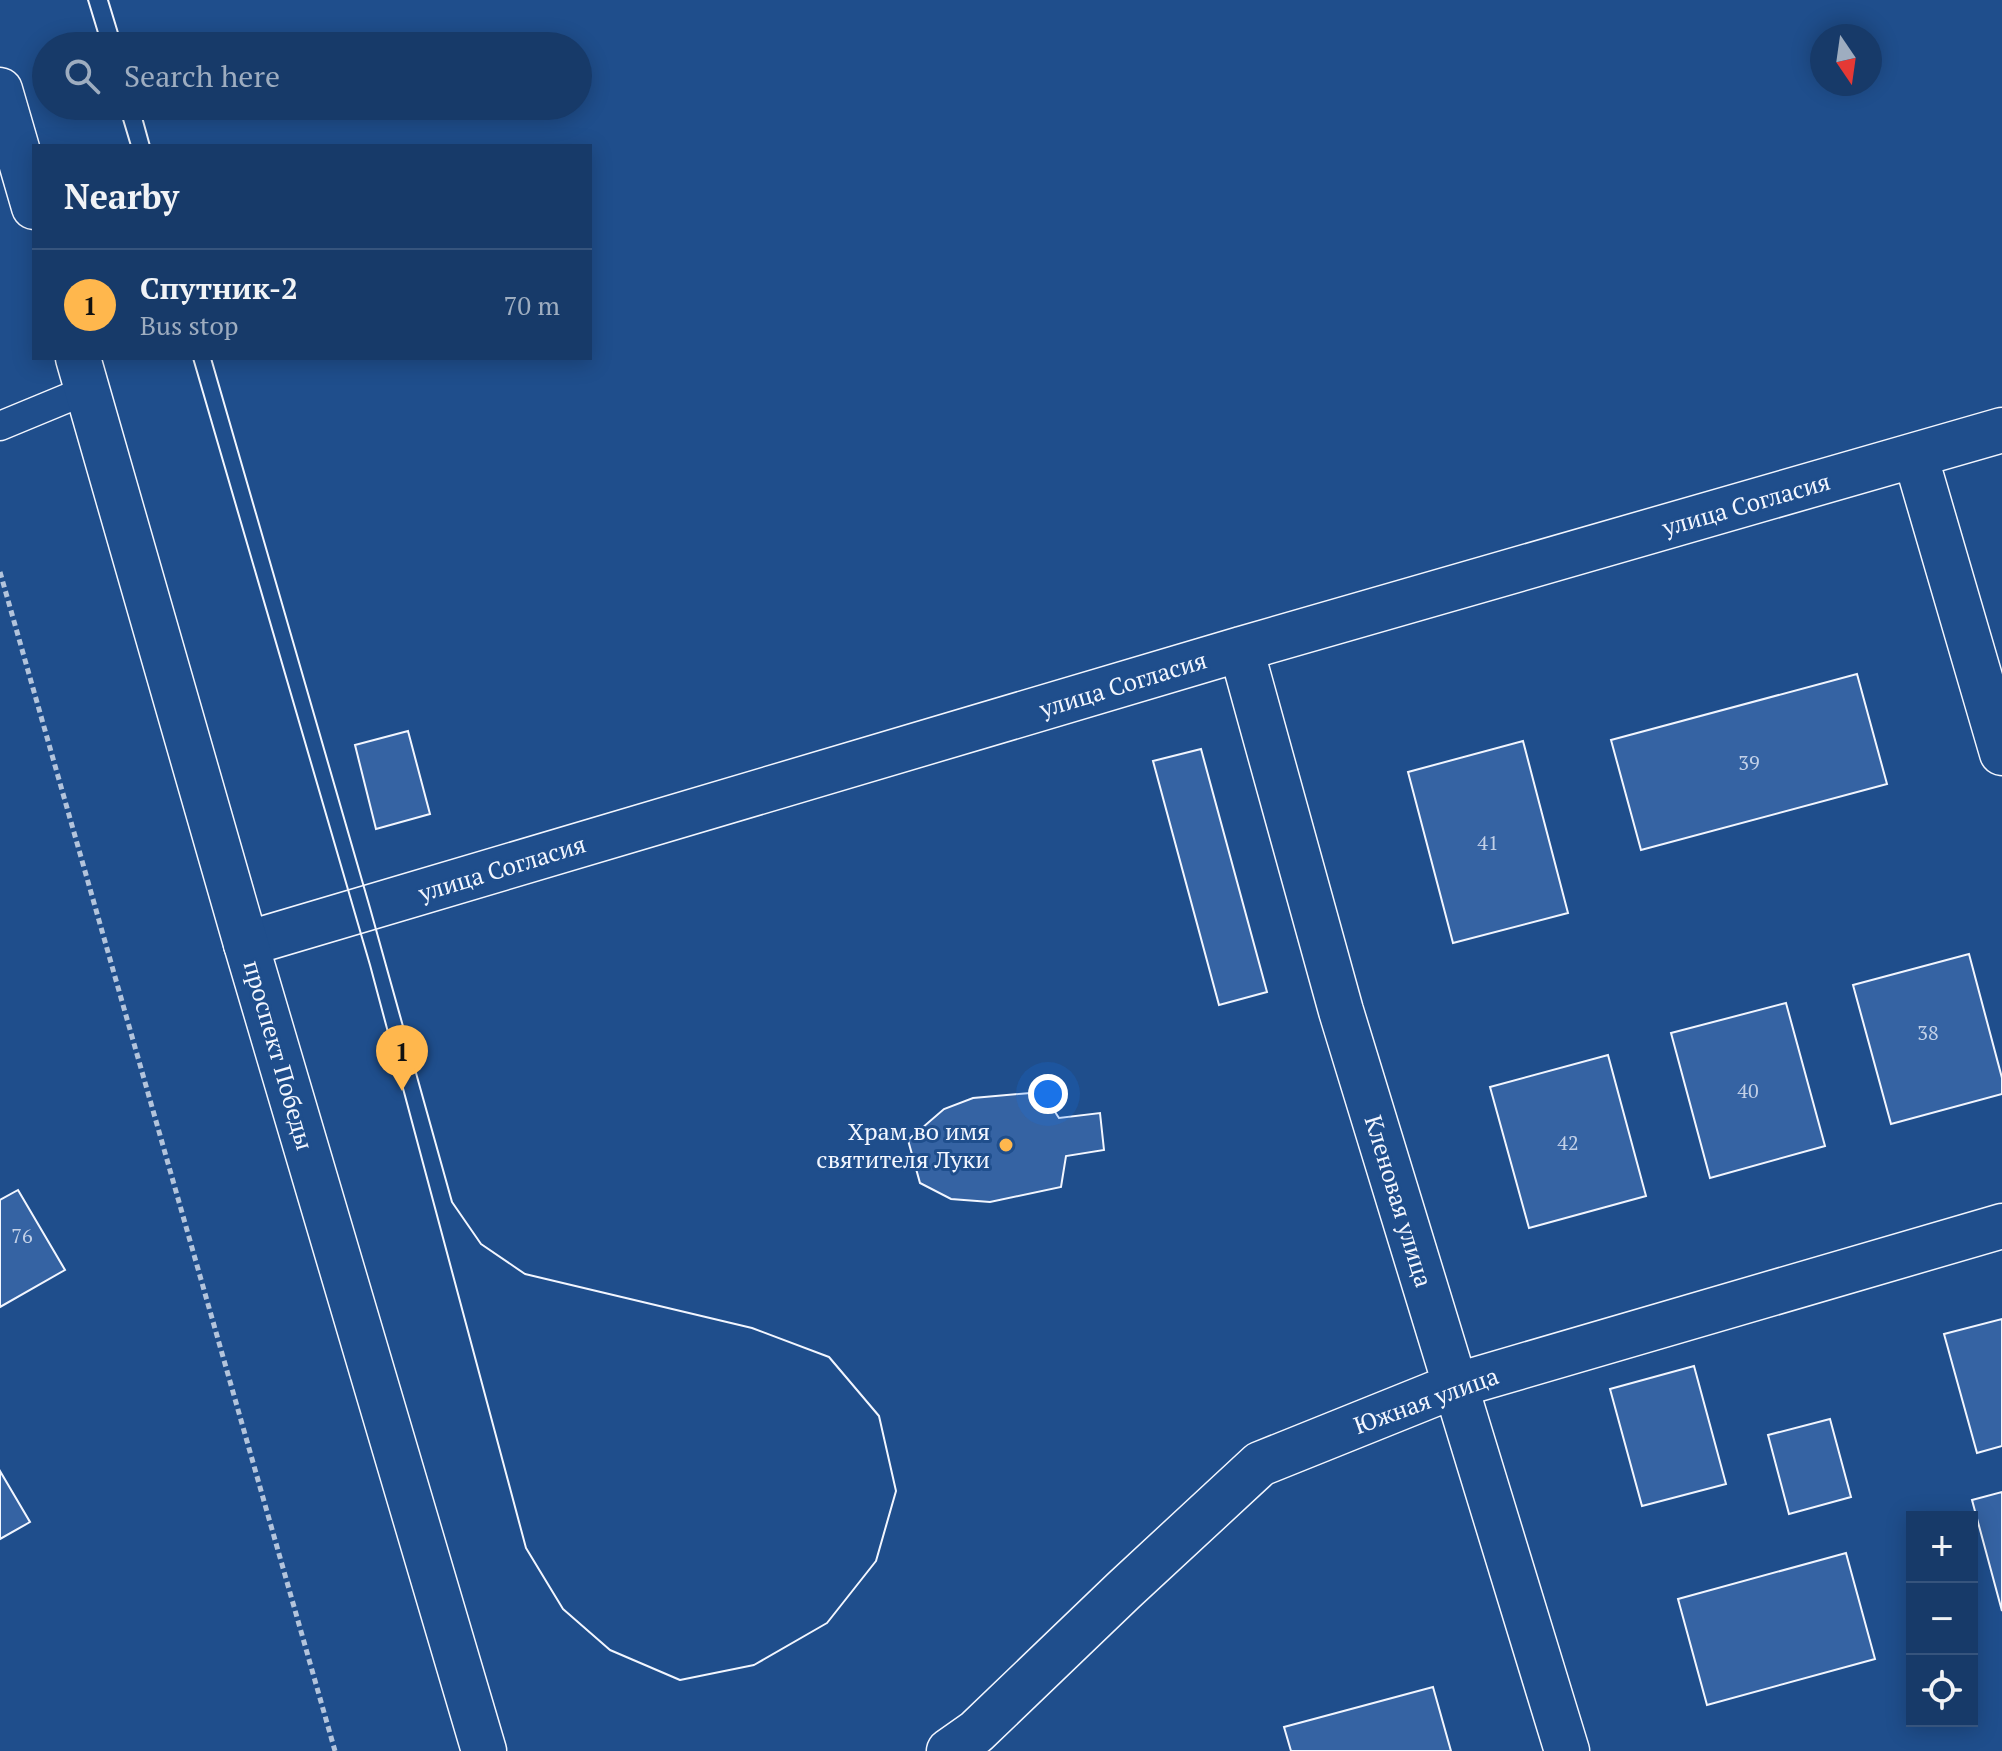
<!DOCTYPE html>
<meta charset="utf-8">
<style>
body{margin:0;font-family:"PT Serif",serif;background:#20416f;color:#f1f3f6}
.controls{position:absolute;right:24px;bottom:24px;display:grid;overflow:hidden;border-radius:0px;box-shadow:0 4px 20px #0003}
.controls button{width:72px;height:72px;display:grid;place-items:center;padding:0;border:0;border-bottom:2px solid #36547d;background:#173a69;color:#f1f3f6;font:40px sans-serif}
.compass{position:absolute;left:1810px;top:24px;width:72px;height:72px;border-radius:50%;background:#173a69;box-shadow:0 4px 20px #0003;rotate:167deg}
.you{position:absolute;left:1048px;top:1094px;width:28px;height:28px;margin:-20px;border:6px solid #fff;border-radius:50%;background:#1a73e8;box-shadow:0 0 0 12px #1a73e833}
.badge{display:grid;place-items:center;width:52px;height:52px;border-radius:50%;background:#ffb74d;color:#111;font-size:26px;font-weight:700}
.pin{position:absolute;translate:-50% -66px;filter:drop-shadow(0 2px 4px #0008)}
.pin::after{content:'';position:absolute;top:42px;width:28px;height:24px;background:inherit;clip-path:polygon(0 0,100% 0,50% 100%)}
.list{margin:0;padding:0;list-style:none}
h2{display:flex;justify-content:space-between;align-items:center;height:104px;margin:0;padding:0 32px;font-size:34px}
h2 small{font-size:26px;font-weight:400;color:#9eadc0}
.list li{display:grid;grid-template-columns:52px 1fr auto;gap:24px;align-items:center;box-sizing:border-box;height:112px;padding:0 32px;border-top:2px solid #36547d}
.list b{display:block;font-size:30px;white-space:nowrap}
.list p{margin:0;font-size:26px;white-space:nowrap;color:#9eadc0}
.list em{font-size:26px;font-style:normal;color:#9eadc0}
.icon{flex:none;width:44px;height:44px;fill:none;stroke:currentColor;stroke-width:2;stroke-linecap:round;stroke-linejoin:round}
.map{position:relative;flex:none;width:2002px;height:1751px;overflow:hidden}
.search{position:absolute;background:#173a69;box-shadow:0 4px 20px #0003;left:32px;top:32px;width:560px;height:88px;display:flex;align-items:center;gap:20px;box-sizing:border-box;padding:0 28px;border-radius:44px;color:#9eadc0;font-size:30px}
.panel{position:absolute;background:#173a69;box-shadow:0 4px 20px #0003;left:32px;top:144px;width:560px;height:216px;border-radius:0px}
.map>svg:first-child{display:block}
.building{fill:#3563a3;stroke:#f2f6ff;stroke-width:2}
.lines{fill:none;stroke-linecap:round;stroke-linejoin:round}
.lane-casing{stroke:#f2f6ff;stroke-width:31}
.street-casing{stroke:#f2f6ff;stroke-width:47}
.secondary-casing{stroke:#f2f6ff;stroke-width:47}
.path{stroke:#b3c4dc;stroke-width:5;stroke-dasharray:6 4;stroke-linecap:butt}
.lane{stroke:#1f4e8c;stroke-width:28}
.street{stroke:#1f4e8c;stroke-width:44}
.secondary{stroke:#1f4e8c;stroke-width:44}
.tram{stroke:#f2f6ff;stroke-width:2}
.poi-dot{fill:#ffb74d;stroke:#1f4e8c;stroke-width:3}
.labels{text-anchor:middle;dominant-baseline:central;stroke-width:6;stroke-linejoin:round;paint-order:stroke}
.number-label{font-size:20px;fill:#c3d1e8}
.street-label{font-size:24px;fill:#f2f6ff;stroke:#1f4e8c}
.poi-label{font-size:24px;fill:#f2f6ff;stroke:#1f4e8c;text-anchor:end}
</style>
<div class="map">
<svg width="2002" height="1751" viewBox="0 0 2002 1751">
<rect width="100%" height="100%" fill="#1f4e8c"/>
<path class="building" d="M1857,674L1887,784L1641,850L1611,740Z
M408,731L430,814L376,829L355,745Z
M1523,741L1568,913L1453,943L1408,772Z
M1201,749L1267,992L1219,1005L1153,761Z
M1969,954L2002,1078V1094L1891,1124L1853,985Z
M1786,1003L1825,1146L1710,1178L1671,1033Z
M1608,1055L1646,1196L1529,1228L1490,1087Z
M1042,1092L1059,1118L1100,1113L1104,1150L1066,1156L1061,1187L990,1202L951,1199L920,1183L908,1140L944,1109L973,1098Z
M18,1190L65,1270L0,1307V1200Z
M2002,1319V1446L1977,1453L1944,1334Z
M1694,1366L1726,1484L1642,1506L1610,1389Z
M1830,1419L1851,1497L1789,1514L1768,1435Z
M0,1471L30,1522L0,1539Z
M2002,1492V1611L1972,1500Z
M1846,1553L1875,1659L1707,1705L1678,1599Z
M1433,1687L1451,1751H1291L1284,1727Z"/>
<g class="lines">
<g class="lane-casing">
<path id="lane" d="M0,426L87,390"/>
</g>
<g class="street-casing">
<path id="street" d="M1915,455L2002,753
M1241,649L1341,1011L1567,1751
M246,944L1241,649L2002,430
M949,1751L976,1732L1124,1590L1260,1464L1454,1386L2002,1226"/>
</g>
<g class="secondary-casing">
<path id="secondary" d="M0,90L34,207
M78,358L246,944L484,1751"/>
</g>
<path class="path" d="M0,572L335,1751"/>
<use href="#lane" class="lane"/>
<use href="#street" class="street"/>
<use href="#secondary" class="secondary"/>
<path class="tram" d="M88,0L102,46
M108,0L122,46
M119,106L131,146
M139,106L150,146
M193,358L370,965L526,1548L563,1609L610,1650L680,1680L754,1665L827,1623L876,1561L896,1491L879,1416L829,1357L752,1328L525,1274L481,1244L452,1202L370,908L211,358"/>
</g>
<circle class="poi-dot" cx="1006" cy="1145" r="8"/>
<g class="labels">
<g class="number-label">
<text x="1749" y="762">39</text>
<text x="1488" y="842">41</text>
<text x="1928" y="1032">38</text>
<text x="1748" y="1090">40</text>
<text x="1568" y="1142">42</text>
<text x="22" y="1235">76</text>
</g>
<g class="street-label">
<text transform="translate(1746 504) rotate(-16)">улица Согласия</text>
<text transform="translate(1123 684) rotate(-17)">улица Согласия</text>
<text transform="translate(502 868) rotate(-17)">улица Согласия</text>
<text transform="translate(279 1055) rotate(74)">проспект Победы</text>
<text transform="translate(1399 1201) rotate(73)">Кленовая улица</text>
<text transform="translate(1426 1400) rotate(-20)">Южная улица</text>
</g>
<g class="poi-label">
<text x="990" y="1131">Храм во имя<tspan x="990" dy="28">святителя Луки</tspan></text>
</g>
</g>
</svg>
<div class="controls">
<button>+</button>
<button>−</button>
<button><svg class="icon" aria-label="locate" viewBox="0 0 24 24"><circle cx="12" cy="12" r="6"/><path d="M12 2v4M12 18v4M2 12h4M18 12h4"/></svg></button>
</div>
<svg class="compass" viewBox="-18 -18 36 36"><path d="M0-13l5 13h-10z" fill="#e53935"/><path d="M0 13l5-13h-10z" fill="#9eadc0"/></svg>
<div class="you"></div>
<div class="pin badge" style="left:402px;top:1091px">1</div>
<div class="search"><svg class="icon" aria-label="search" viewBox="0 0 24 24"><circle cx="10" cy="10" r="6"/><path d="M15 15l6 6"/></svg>Search here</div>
<section class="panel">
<h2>Nearby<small></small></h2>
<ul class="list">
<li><span class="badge">1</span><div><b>Спутник-2</b><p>Bus stop</p></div><em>70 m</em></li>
</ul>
</section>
</div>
